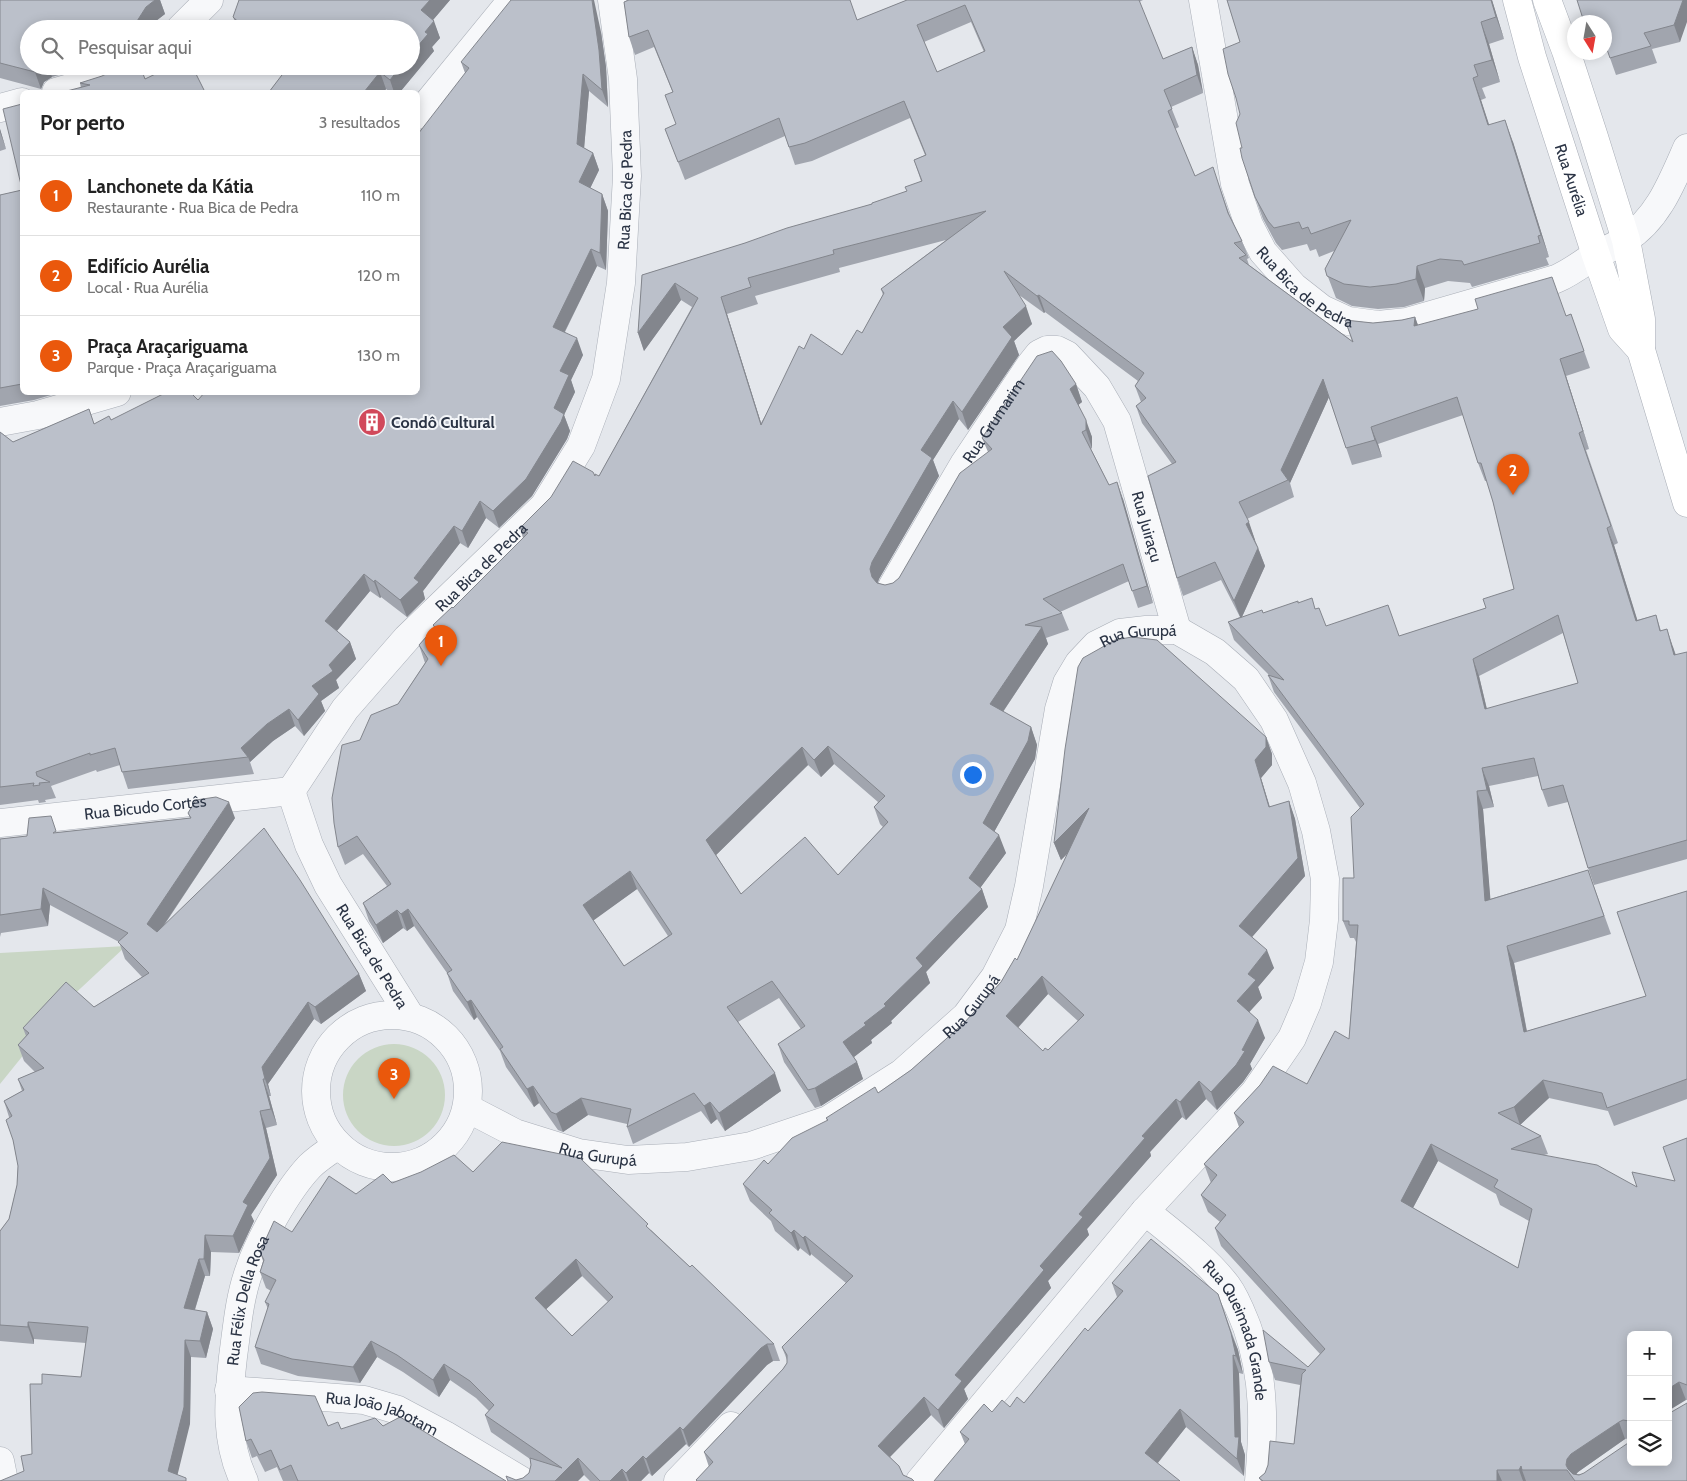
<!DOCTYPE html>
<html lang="pt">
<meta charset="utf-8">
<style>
body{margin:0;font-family:Cabin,sans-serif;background:#f6f6f6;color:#222}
.controls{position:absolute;right:15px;bottom:15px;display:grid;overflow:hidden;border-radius:8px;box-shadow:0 2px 12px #0003}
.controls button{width:45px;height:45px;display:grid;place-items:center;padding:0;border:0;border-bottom:1px solid #e0e0e0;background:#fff;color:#222;font:25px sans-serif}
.compass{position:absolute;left:1567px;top:15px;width:45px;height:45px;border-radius:50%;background:#fff;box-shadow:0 2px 12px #0003;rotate:169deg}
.you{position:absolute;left:972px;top:774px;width:18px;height:18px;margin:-12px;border:4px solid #fff;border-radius:50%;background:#1a73e8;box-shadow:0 0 0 8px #1a73e833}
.badge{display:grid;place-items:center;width:32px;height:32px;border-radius:50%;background:#ea580c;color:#fff;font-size:16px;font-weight:700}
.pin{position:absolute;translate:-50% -41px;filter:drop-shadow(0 1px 2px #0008)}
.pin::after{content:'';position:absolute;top:26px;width:18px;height:15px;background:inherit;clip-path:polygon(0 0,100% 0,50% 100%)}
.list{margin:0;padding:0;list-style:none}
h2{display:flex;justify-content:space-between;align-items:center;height:65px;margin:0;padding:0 20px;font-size:21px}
h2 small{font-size:16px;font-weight:400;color:#767676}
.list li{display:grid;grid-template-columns:32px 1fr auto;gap:15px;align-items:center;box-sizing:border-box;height:80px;padding:0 20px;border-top:1px solid #e0e0e0}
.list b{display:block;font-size:19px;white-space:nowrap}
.list p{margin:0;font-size:16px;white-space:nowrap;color:#767676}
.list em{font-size:16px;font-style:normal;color:#767676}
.icon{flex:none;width:28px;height:28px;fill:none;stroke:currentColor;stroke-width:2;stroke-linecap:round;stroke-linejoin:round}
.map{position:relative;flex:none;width:1687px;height:1481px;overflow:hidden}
.search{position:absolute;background:#fff;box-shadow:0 2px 12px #0003;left:20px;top:20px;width:400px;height:55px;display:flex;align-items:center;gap:12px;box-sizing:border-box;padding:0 18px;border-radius:28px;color:#767676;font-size:19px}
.panel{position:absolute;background:#fff;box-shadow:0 2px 12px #0003;left:20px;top:90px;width:400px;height:305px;border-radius:8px}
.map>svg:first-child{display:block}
.green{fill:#c9d6c5}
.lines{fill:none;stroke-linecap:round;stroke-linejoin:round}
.street-casing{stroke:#a9aeb7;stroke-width:29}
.secondary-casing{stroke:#a9aeb7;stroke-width:29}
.street{stroke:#f7f8fa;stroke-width:28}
.secondary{stroke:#fff;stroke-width:28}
.wall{fill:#a1a5ae;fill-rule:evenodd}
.shaded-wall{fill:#83868d}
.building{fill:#bbc0ca;stroke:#83868d;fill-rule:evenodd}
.labels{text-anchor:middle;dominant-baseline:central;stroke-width:4;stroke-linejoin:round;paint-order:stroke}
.street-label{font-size:16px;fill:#2b3445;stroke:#f4f6f9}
.poi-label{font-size:16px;font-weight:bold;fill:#2b3445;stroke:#f4f6f9;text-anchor:start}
</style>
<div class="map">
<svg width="1687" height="1481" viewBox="0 0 1687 1481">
<rect width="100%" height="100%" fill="#e4e7ec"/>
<path class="green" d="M126,946L67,1001L0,1084V953Z
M343 1095a51 51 0 1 1 102 0a51 51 0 1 1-102 0Z"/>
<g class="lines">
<g class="street-casing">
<g id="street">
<path id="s1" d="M1203,0L1235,184L1249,225L1263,252L1294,287L1322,309L1348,321L1378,325L1407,322L1556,279C1570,273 1582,264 1595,255C1605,250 1617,246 1626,239C1658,219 1672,182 1687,148"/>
<path d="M180,29L209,0"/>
<path d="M56,92L101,79L128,66"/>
<path d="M0,108L22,102"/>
<path d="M418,115L512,0"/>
<path d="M0,422L38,415L117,392"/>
<path id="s2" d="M892,587L964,464L1031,364L1039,354L1047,350H1057L1067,355L1097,387L1117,421L1177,630"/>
<path id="s3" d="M291,791L345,709L407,638L544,506L581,446L606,379L621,283L627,176L623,79L612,0"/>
<path id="s4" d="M291,791L309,845L328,885L410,1016"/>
<path id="s5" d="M0,823L291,791"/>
<circle cx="392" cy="1091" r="76"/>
<path id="s6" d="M467,1108L515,1133L579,1153L628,1160L687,1157L751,1146L828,1120L902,1073L966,1016L995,977L1019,930L1029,886L1059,709L1067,683L1079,663L1096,645L1120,633L1146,630H1177L1215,652L1246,679L1274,720L1302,783L1316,831L1325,879L1324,920L1319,962L1307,1003L1292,1038L1255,1092L1145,1211L920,1481"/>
<path id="s7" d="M1145,1211C1173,1234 1205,1257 1227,1286C1236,1298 1241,1312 1247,1327C1265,1378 1264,1427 1259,1481"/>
<path id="s8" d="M229,1390L364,1400L398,1410L445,1435L522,1481"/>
<path d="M0,1461L4,1481"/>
<path id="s9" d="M244,1481C225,1441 228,1400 233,1357C237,1328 239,1299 249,1271C259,1240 288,1189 310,1166C318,1158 329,1151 338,1145"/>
<path d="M678,1481L731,1426"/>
</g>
</g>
<g class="secondary-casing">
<g id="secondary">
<path id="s10" d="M1517,0L1532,57L1596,255L1622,329L1641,350"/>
<path d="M1547,0L1566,51L1594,137L1626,240L1641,319V350L1687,503"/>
</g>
</g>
<use href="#street" class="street"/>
<use href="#secondary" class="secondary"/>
</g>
<path class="wall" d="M0,0H160L165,14L152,24L149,29H29V66H89L52,77L44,82L41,89L0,78Z
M239,0H450L433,20L440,38L432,47L434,51L400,92H390L386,89L384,92H269L283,74L275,66H411V29H238L233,17Z
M907,0H1143L1139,2L1163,59L1192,47L1198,65L1203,93L1171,107L1179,127L1175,129L1195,176L1219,185L1230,216L1242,241L1249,258L1247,259L1249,265L1352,341L1345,320L1373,323L1402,320L1415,317L1418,325L1566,316L1571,314L1590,368L1566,376L1589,449L1586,450L1618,543L1614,545L1637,620L1656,615L1661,631L1673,647L1676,655L1687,652V859L1594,885L1588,868L1568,802L1548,807L1542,790L1538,776L1489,786L1494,807L1483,809L1490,899L1588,870L1611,934L1514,963L1527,1031L1646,996L1687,891V1099L1614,1126L1608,1111L1549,1098L1520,1125L1541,1136L1548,1154L1544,1155L1637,1187L1675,1181L1687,1138V1400H1686L1631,1335V1438L1625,1439L1578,1472L1576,1474L1687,1481H1261L1259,1478L1265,1473L1294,1444L1300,1385L1275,1380L1269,1362L1308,1367L1320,1354L1221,1246L1215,1228L1220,1222L1208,1212L1201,1195L1211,1183L1204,1164L1239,1127L1234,1113L1307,1084L1349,1039L1356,942L1354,938H1350L1343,921L1354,878L1360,808L1274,692L1268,675H1269L1234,640L1228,622L1240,617L1221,580L1183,596L1177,578L1172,464L1142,423L1136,406L1141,402L1135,386L1138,381L1045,312L1044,313L1019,295L1032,324L1014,341L1019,355L968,430L959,419L933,460L939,476L879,579L878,583L885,585L893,583L899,578L988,452L982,438L1076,384L1082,402L1078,405L1092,437V448L1091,449L1109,485L1123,499L1153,603L1138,608L1129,581L1060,612L1062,613L1069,630L1046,638L1048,644L1003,712L1031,727L1037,745L1035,759L994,832L1006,853L980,888L982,889L988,907L926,972L930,983L891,1021L892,1023L871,1040L872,1043L854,1057L857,1062L863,1079L821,1106L815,1108L784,1062L778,1044L801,1029L779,998L738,1022L781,1091L725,1131L717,1119L711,1124L701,1111L633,1144L627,1127V1124L588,1115L563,1132L558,1130L539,1103L534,1107L506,1067L500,1051L477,1017L474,1020L453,991L447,973L414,926L407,931L403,928L383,943L369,921L363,903L387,886L363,854L345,865L338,847L360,740L398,704L425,663L419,645L434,628L433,625L453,608L523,538L520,528L595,476H599L692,307L681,300L644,351L638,333L642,275L872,204L907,191L921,181L914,160L925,155L910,118L812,161L795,165L785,136L685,180L665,129L676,124L673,93L654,47L635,55L629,37L624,2L857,20ZM971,22L984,52L937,72L924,42ZM946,240L881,289L883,295L862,333L842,355L804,349L761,423L727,314L758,304L755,296L840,272L839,268ZM1329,397L1352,465L1382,457L1378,444L1463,415L1478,463L1485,481H1487L1493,502L1514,589L1486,608L1400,636L1326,626L1315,609L1298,603L1263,613L1242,617L1265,566L1247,519L1294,497L1290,483ZM1563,633L1578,683L1487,709L1479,676ZM834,764L878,802L874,807L880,824L883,827L838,875L741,894L716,855L808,765L821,777ZM637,889L668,936L624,966L593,920ZM1438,1161L1496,1194L1500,1205L1529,1221L1518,1268L1413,1208Z
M1227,0H1492L1504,39L1489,44L1500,82L1482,88L1486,98L1481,100L1489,124L1513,142L1549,257L1546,258L1549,265L1472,287L1470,283L1448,281L1425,288L1424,301L1404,307L1378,309L1352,306L1336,298L1325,269L1334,251L1319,257L1316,249L1310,251L1307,244L1282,250L1276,243L1263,219L1255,197L1242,148L1240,114V42Z
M1687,0L1680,42L1652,49L1657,63L1616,75L1610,58Z
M601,32L606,67L608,107L589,91L584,148L593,153L599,170L590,188L602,194L608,211L606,270L597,266L565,332L583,355L571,380L575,392L564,415L570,431L567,439L532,496L499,528L486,518L468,548L460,543L423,591L425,599L407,617L381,597L380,598L370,591L337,631L350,642L356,659L336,680L339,688L321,701L325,711L304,736L295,726L273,741L250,762L254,774L128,789L120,765L97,772L96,770L51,786L56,798L45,800L46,802L39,803L38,800L0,805V432L13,442L89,409L94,424L198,400L418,392L465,73L461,62Z
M145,79L81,88L80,83Z
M0,129L6,149L0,151Z
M22,190V392H61L34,400L0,406V195Z
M1266,737L1272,754V765L1261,778L1270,807L1289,801L1295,819L1305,876L1252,937L1274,968L1258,987L1262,998L1249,1012L1265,1038L1250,1064L1252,1069L1243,1082L1217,1110L1206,1099L1186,1120L1182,1117L1150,1152L1151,1156L1087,1229L1089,1235L1048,1281L1051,1288L964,1389L968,1399L944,1428L931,1415L890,1457L903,1475L914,1481H696V1480L709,1467L704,1452L783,1369L787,1363V1360L782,1347L846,1283L811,1254L810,1256L800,1248L798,1251L775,1231L771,1221L750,1201L743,1184L768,1164L827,1121L826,1118L878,1093L911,1070L964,1023L1001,982L1017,960L1068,853L1061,860L1054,843ZM1048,994L1078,1021L1048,1050L1043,1051L1018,1028Z
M188,813L235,818L163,927L359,974L366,991L321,1024L314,1019L268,1084L271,1096H269L277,1125L266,1128L277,1175L251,1215L254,1221L239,1253L211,1252L210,1276H205L195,1310L207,1312L213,1329L206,1358L191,1357L190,1424L24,1471L32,1454L42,1384L81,1377L86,1343L34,1339V1344L0,1341V1231L9,1219L17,1185L18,1166L9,1117L4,1101L22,1091L18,1079L35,1072L24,1061L18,1045L26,1036L23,1028L94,1007L142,977L125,959L119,942L50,905L48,926L1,933L0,937V839L190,818Z
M473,1172L651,1230L690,1267L774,1344L780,1361H773L767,1365L689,1447L686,1444L652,1476L649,1473L641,1481H590L584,1475L516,1480L523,1478L529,1473L531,1465L530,1459L491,1432L485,1415L489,1411L476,1398L450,1380L439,1397L403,1372L377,1357L360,1383L298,1376L261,1364L255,1347L268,1309L265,1302L271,1291L266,1288L260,1272L263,1261L260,1252L292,1232L356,1194L392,1183ZM582,1276L608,1302L572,1336L546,1309Z
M1112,1283L1218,1294L1238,1350L1243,1374L1239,1373L1241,1442L1245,1455L1244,1476L1186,1427L1158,1463L965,1444L960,1432L992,1412L1024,1403L1088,1331L1117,1297Z
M239,1407L341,1429L383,1426L506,1481H283L277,1467L265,1472L257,1456L252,1458L246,1441Z"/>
<path class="shaded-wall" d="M155,0H160L165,14L152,24L149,29H132L146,7Z
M430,0H450L427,27L421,10Z
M592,0H594L601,32L606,67L608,107L602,90Z
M1491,0H1492L1504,39L1496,17Z
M1683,0H1687V22L1680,42L1674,25Z
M434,21L440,38L432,47L434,51L400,92H394L390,80L401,66H411V54L425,32Z
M1481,22L1489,44L1500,82L1492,60Z
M1192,47L1198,65L1203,93L1197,75Z
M37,66H48L52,77L44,82L41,89L35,72Z
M380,72L386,89L384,92H364Z
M583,74L589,91L583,161L577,144Z
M1473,78L1481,100L1496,147L1488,125Z
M1505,120L1513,142L1549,257L1541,235Z
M0,129L6,149L0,132Z
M593,153L599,170L585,199L579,182Z
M602,194L608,211L606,270L600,253Z
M591,249L597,266L559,343L553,327Z
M1417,266L1425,288L1424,301L1416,279Z
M675,283L681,300L644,351L638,333Z
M1039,295L1045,312L1044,313L1037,296Z
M721,297L727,314L767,442L761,425Z
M1026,306L1032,324L1014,341L1019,355L968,430L962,412L1003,327Z
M1415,317L1421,334L1414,326Z
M577,338L583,355L571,380L575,392L564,415L570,431L567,439L532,496L499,528L493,511L554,408L560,371Z
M1560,359L1566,376L1589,449L1583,431Z
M1323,379L1329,397L1290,483L1288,480L1281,470Z
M1076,384L1082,402L1077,406L1070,389Z
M953,401L959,419L933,460L939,476L879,579L876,586L872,577L870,569L872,562L921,450Z
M1086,420L1092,437V448L1086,430Z
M1371,427L1378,444L1382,457L1375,440Z
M1117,482L1123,499L1153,603L1147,586Z
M480,501L486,518L468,548L462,531Z
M1249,522L1255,540L1253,541L1246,524Z
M454,526L460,543L423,591L425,599L407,617L400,600L414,578Z
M1607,528L1614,545L1643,638L1636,621Z
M1258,548L1265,566L1241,619L1234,601Z
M364,574L370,591L331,638L325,621Z
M375,580L381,597L380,598L374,582Z
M1042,627L1048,644L996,722L990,704Z
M1667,629L1673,647L1681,673L1674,655Z
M350,642L356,659L336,680L339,688L321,701L325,711L304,736L298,720L312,686L329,665Z
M1473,659L1479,676L1491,727L1485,709Z
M289,709L295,726L273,741L250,762L248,757L241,748L267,724Z
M1031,727L1037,745L1035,759L989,841L983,823Z
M1266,737L1272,754V765L1261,778L1275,825L1269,807L1255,760Z
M828,746L834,764L821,777L814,760Z
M802,747L808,765L713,858L706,840Z
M1482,768L1489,786L1494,807L1487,790Z
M1477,791L1483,809L1492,918L1485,901Z
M1289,801L1295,819L1305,876L1246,944L1239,926Z
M229,802L235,818L153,941L147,924Z
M1089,808L1096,825L1061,860L1054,843Z
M999,835L1006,853L975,895L969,878Z
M630,871L637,889L590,923L583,905Z
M43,888L50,905L48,926L41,909Z
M982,889L988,907L926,972L930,983L891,1021L892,1023L871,1040L872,1043L850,1060L843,1042L884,1004L916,958Z
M408,909L414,926L407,931L401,914Z
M397,910L403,928L383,943L376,925Z
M1507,946L1514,963L1530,1049L1524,1032Z
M1267,950L1274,968L1258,987L1262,998L1243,1019L1237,1001L1248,974Z
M359,974L366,991L321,1024L315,1007Z
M1042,976L1048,994L1012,1034L1006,1016Z
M471,1000L477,1017L474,1020L467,1002Z
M308,1002L314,1019L268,1084L271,1096L265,1079L262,1067Z
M1258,1020L1265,1038L1250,1064L1252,1069L1243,1082L1217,1110L1211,1092L1242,1050Z
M857,1062L863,1079L821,1106L815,1088Z
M775,1073L781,1091L725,1131L719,1113Z
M263,1079L269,1096L277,1125L271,1109Z
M1543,1080L1549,1098L1520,1125L1514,1107Z
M1199,1081L1206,1099L1186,1120L1180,1102Z
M533,1086L539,1103L534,1107L527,1089Z
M581,1098L588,1115L563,1132L556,1114Z
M1176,1099L1182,1117L1150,1152L1151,1156L1087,1229L1089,1235L1048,1281L1051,1288L964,1389L968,1399L944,1428L938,1410L955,1375L1040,1266L1079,1214L1142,1136Z
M710,1102L717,1119L711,1124L704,1106Z
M260,1111L266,1128L277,1175L251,1215L254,1221L239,1253L233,1236L243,1202Z
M1431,1144L1438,1161L1407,1219L1401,1201Z
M794,1230L800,1248L798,1251L791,1233Z
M205,1235L211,1252L210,1276L204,1259Z
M805,1236L811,1254L810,1256L803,1238Z
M199,1259L205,1276L190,1325L184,1308Z
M576,1259L582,1276L541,1314L535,1298Z
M207,1312L213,1329L206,1358L200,1341Z
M28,1322L34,1339V1344L28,1327Z
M1231,1333L1238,1350L1243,1374L1236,1356Z
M185,1340L191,1357L190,1424L176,1481L168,1471Z
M371,1341L377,1357L360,1383L353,1367Z
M767,1344L773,1361L767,1365L689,1447L683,1430L761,1348Z
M1233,1355L1239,1373L1241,1442L1245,1455L1244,1476L1237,1459L1235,1437Z
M444,1364L450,1380L439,1397L433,1380Z
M1679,1382L1686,1400L1668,1411V1389Z
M924,1397L931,1415L884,1463L878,1446Z
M1180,1409L1186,1427L1152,1470L1145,1453Z
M1619,1422L1625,1439L1578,1472L1574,1477L1570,1473L1566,1465L1567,1459L1571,1454Z
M680,1427L686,1444L652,1476L646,1459Z
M643,1456L649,1473L641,1481H629L626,1473Z
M578,1458L584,1475L578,1481H555Z
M1521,1466L1522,1470L1526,1481H1523L1519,1470Z
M622,1469L627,1481H610Z
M1497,1470L1502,1481H1497Z"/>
<path class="building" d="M0,0H155L146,7L132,29H29V66H37L35,72L0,63Z
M239,0H430L421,10L434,21L425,32L428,34L411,54V29H246L233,17Z
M511,0H592L594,15L599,50L602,90L583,74L577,144L593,153L579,182L602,194L600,253L591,249L553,327L577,338L560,371L569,375L554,408L564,414L561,422L526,479L493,511L480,501L462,531L454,526L414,578L419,582L400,600L375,580L374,582L364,574L325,621L350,642L329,665L333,671L312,686L319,694L298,720L289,709L267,724L241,748L248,757L122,772L115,748L90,755V753L36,772L37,776L50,782L39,783L40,785L33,786L34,783L0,787V432L13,442L89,409L94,424L109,416L111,420L167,392H190L198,400L205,392H418V134L469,68L461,62Z
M629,0H850L857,20L907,0H1139L1163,59L1192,47L1197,75L1164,90L1172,109L1168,111L1195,176L1213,167L1228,213L1242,241L1234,243L1246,255L1239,258L1353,342L1345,320L1373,323L1402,320L1415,317L1414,326L1478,309L1475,299L1552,277L1566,316L1571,314L1584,351L1560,359L1583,431L1579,433L1611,526L1607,528L1636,621L1656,615L1660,631L1667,629L1674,655L1687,652V840L1588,868L1563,785L1542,790L1534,758L1482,768L1487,790L1477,791L1485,901L1588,870L1604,916L1507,946L1524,1032L1646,996L1617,912L1687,891V1079L1607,1108L1602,1093L1543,1080L1514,1107L1498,1113L1541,1136L1511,1149L1597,1165L1637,1187L1632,1172L1675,1181L1663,1147L1687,1138V1385L1679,1382L1668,1389V1335H1631V1423L1629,1421L1623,1420L1619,1422L1571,1454L1567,1459L1566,1465L1568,1469L1573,1474L1579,1475L1584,1473L1631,1441V1462H1668V1414L1687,1403V1481H1575L1567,1470H1522L1521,1466L1519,1470H1497V1481H1263L1259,1478L1265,1473L1268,1465L1270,1441L1294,1444L1302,1374L1306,1370L1269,1362L1263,1330L1308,1367L1325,1349L1215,1228L1226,1215L1201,1195L1217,1175L1204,1164L1244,1122L1234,1113L1260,1085L1273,1066L1307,1084L1335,1031L1349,1039L1358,925H1349V921H1343V878H1354L1351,817L1364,804L1268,675L1284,680L1228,622L1262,610L1263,613L1298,601V603L1312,598L1315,609L1319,608L1326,626L1388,605L1399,636L1486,608L1483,599L1514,589L1493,502L1481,463H1478L1457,397L1371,427L1375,440L1346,448L1323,379L1281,470L1288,480L1239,502L1249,522L1246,524L1258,548L1234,601L1215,562L1177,578L1148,476L1176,462L1136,406L1146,398L1135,386L1144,373L1039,295L1037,296L1004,271L1026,306L1003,327L1012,337L962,412L953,401L921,450L932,458L872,562L870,569L872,577L877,583L885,585L893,583L899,578L960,473L992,449L982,438L1037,356L1052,351L1061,361L1076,384L1070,389L1086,420V430L1082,432L1109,485L1117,482L1147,586L1132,591L1123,564L1043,599L1062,613L1025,625L1042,627L990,704L1031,727L1028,741L983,823L999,835L969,878L982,889L916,958L923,966L884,1004L886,1006L864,1023L866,1025L843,1042L857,1062L815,1088L808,1090L778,1044L805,1026L772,981L727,1007L775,1073L719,1113L710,1102L704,1106L694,1093L627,1127L631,1109L581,1098L556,1114L551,1112L533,1086L527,1089L500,1049L503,1047L471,1000L467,1002L447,973L452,970L408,909L401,914L397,910L376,925L363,903L391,884L357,836L338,847L334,823L332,798L342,745L360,740L371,715L398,704L428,659L419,645L435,627L433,625L452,607L453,608L528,533L520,528L551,497L573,461L593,472L595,476V474L599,476L698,298L675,283L638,333L642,275L745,243L787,228L872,204V203L907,191L905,187L922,181L914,160L926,155L904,101L805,143L789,147L779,118L678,162L665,129L676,124L665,95L673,92L648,30L629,37L624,2ZM965,5L985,51L937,72L917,25ZM986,211L881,289L884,293L862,333L857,330L842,355L811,334L804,349L799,346L761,425L721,297L751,287L748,278L834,254L833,250ZM1558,615L1578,683L1485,709L1473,659ZM828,746L885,796L874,807L888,822L838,875L805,837L741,894L706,840L802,747L814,760ZM630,871L672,934L624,966L583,905ZM1431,1144L1498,1180L1494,1187L1532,1209L1518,1268L1401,1201Z
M1227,0H1491L1496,17L1481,22L1492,60L1474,65L1478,76L1473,78L1488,125L1505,120L1541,235L1538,236L1540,243L1464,265L1462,261L1440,259L1417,266L1416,279L1396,284L1370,287L1344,284L1327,276L1325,269L1351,220L1311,234L1308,227L1302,229L1299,222L1274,228L1268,221L1255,197L1242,158L1240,148H1242L1236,123L1240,114L1236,98L1228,74L1223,49L1240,42Z
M1577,0H1683L1674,25L1644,33L1651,46L1610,58L1604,41V22H1584Z
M122,66H140L145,79L172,66H192L205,92H63L90,85L80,83L102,76Z
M288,66H401L390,80L380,72L364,92H269L288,67Z
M22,104V189L3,109Z
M22,190V384L0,388V195Z
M1132,637L1157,640L1266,737V747L1255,760L1269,807L1289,801L1298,858L1239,926L1267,950L1248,974L1256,980L1237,1001L1258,1020L1242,1050L1245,1051L1236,1065L1211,1092L1199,1081L1180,1102L1176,1099L1142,1136L1145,1138L1079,1214L1083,1217L1040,1266L1044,1270L955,1375L962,1381L938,1410L924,1397L878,1446L899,1466L903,1475L912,1479L914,1481H697L696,1480L713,1462L704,1452L783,1369L787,1363V1355L782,1347L853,1276L805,1236L803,1238L794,1230L791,1233L769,1213L772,1210L743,1184L764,1160L768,1164L792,1138L828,1120L826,1118L875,1087L878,1093L911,1070L964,1023L1001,982L1015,958L1017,960L1089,808L1054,843L1065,749L1078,667L1083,658L1115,640ZM1042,976L1084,1015L1048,1050L1045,1048L1043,1051L1006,1016Z
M216,797L229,802L147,924L157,932L264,828L300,880L359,974L315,1007L308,1002L262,1067L265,1079H263L271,1109L260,1111L270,1158L243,1202L248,1205L233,1236L205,1235L204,1259H199L184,1308L207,1312L200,1341L185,1340L184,1407L168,1471L186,1478V1481H0L24,1471L21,1456L32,1454L30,1384H42V1374L81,1377L88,1327L28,1322V1327L0,1325V1231L9,1219L17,1185L18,1166L13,1140L6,1120L12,1116L4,1101L24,1090L18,1079L44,1068L18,1045L29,1033L23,1028L66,982L94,1007L149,973L118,942L128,933L43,888L41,909L0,915V839L27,836L29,818L51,816L56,831L53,833L191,818L188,813L196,800Z
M502,1142L580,1158L648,1224L646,1226L690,1267L692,1265L774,1344H767L761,1348L683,1430L680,1427L646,1459L643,1456L626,1473L622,1469L610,1481H600L578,1458L555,1481H508L506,1476L516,1480L523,1478L529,1473L531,1465L530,1458L562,1468L485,1415L494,1405L470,1381L444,1364L433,1380L397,1355L371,1341L353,1367L292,1359L255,1347L269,1304L265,1302L276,1280L260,1272L264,1260L260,1252L274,1221L292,1232L329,1176L356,1194L383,1174L392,1183L421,1172L454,1155L473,1172ZM576,1259L613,1297L572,1336L535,1298Z
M1151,1239L1218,1294L1231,1333L1236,1356L1233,1355L1235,1437H1239L1237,1459L1180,1409L1145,1453L1180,1481H934L969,1439L960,1432L984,1404L992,1412L1002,1400L1010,1407L1017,1397L1024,1403L1085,1328L1088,1331L1123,1291L1112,1283Z
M262,1392L315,1396L328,1426L338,1422L341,1429L375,1418L383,1426L400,1417L506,1481H298L291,1465L280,1470L271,1450L259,1455L251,1439L246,1441L239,1407L253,1393Z"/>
<defs>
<g id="building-disc" transform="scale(1.4375)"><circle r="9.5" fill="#d1495b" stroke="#f4f6f9"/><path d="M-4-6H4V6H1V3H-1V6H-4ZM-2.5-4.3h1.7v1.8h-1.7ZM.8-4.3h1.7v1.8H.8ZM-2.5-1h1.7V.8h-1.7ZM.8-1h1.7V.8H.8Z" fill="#fff"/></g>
</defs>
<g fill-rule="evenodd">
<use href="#building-disc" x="372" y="422"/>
</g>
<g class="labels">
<g class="street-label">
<text stroke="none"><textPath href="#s10" startOffset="188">Rua Aurélia</textPath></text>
<text stroke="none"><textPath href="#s3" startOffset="715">Rua Bica de Pedra</textPath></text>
<text stroke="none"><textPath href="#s1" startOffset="316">Rua Bica de Pedra</textPath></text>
<text stroke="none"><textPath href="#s2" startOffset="195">Rua Grumarim</textPath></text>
<text stroke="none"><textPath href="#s2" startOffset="499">Rua Juiraçu</textPath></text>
<text stroke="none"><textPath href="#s3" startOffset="295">Rua Bica de Pedra</textPath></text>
<text stroke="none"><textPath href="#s6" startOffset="995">Rua Gurupá</textPath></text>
<text stroke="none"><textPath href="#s5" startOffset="146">Rua Bicudo Cortês</textPath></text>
<text stroke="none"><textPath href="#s4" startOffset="185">Rua Bica de Pedra</textPath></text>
<text stroke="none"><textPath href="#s6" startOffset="560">Rua Gurupá</textPath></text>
<text stroke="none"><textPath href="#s6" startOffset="140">Rua Gurupá</textPath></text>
<text stroke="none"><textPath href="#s9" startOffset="185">Rua Félix Della Rosa</textPath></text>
<text stroke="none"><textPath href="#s7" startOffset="156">Rua Queimada Grande</textPath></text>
<text stroke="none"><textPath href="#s8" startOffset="156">Rua João Jabotam</textPath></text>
</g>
<g class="poi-label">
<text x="391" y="422">Condô Cultural</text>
</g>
</g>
</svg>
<div class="controls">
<button>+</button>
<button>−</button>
<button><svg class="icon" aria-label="layers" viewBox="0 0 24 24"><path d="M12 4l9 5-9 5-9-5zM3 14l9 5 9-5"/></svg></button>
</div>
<svg class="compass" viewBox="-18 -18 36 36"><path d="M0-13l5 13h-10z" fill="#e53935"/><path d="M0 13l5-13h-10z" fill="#767676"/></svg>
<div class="you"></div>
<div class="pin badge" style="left:441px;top:666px">1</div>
<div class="pin badge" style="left:1513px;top:495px">2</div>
<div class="pin badge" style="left:394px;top:1099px">3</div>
<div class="search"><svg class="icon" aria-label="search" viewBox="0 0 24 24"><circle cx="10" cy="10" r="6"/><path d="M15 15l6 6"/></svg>Pesquisar aqui</div>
<section class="panel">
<h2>Por perto<small>3 resultados</small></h2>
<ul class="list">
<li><span class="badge">1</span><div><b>Lanchonete da Kátia</b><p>Restaurante · Rua Bica de Pedra</p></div><em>110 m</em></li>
<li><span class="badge">2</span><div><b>Edifício Aurélia</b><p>Local · Rua Aurélia</p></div><em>120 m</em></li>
<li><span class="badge">3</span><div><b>Praça Araçariguama</b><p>Parque · Praça Araçariguama</p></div><em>130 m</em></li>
</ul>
</section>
</div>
